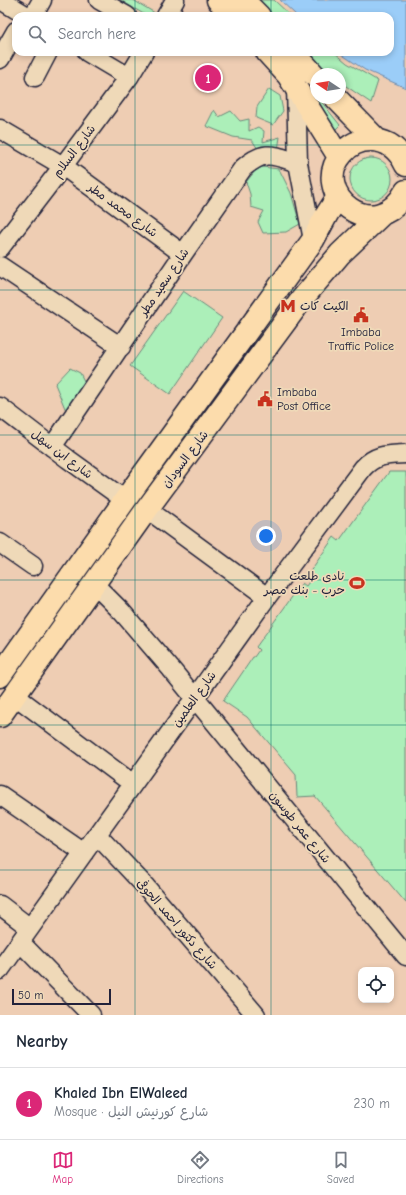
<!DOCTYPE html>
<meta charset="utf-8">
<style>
body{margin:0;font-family:"Comic Neue","Playpen Sans Arabic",sans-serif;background:#f6f6f7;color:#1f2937}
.controls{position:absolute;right:12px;bottom:12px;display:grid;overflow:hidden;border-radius:8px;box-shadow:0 2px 6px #0003}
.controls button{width:36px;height:36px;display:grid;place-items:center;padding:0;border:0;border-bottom:1px solid #e0e1e3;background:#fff;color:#1f2937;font:20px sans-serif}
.compass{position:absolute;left:310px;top:68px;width:36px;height:36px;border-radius:50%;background:#fff;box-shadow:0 2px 6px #0003;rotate:282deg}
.scale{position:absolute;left:12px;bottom:10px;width:99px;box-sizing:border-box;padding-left:4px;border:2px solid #22223b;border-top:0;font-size:11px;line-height:14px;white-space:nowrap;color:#22223b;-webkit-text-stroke:3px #efd9b8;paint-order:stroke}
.you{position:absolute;left:266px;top:536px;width:14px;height:14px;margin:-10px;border:3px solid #fff;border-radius:50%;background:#1a73e8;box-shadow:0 0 0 6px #1a73e833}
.badge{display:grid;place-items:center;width:26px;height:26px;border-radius:50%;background:#db2777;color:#fff;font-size:13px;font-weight:700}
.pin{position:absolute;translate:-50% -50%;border:2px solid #fff;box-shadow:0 1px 4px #0006}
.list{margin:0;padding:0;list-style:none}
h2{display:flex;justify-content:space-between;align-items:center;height:52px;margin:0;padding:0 16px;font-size:17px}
h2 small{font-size:13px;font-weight:400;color:#747a83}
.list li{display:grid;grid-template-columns:26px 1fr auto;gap:12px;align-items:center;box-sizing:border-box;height:72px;padding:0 16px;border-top:1px solid #e0e1e3}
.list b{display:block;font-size:15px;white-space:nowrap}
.list p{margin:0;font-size:13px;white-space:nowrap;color:#747a83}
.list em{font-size:13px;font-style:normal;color:#747a83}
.icon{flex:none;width:22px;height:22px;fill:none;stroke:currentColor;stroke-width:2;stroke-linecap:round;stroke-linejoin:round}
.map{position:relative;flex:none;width:406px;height:1015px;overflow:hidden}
.search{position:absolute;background:#fff;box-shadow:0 2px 6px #0003;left:12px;right:12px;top:12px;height:44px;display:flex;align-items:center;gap:10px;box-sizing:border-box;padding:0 14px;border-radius:12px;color:#747a83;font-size:15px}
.sheet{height:124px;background:#fff}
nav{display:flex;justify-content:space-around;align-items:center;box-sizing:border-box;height:56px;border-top:1px solid #e0e1e3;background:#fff;font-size:11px;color:#747a83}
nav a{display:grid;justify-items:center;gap:2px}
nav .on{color:#db2777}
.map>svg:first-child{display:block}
.green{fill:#acefb9;stroke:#67887a}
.water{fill:#9bcdf8;stroke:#6b89ac}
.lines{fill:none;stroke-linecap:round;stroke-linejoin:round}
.minor-casing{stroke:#22223b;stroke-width:21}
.major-casing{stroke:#22223b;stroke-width:25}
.minor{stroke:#efd9b8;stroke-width:18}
.major{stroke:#fcdcac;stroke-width:22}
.grid{fill:none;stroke:#0f766e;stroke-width:1;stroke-opacity:0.55}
.labels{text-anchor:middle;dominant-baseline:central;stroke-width:3.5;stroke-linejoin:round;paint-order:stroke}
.street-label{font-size:12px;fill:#22223b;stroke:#efd9b8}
.poi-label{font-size:12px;fill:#22223b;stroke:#efd9b8;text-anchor:start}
</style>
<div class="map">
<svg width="406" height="1015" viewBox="0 0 406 1015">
<rect width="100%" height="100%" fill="#eecdb3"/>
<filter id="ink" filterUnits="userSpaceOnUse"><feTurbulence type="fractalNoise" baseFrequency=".025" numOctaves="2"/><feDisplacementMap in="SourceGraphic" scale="8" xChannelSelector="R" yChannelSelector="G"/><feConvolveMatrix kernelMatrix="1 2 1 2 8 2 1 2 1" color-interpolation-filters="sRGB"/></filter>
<g filter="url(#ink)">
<path class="green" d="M120,0H133L155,13L154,16H147Z
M250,0H274L291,16H266Z
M304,52H334L347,63L378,81L371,103L340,82V74H330Z
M290,67L316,95V98H318L320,100L340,125L331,134Z
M269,89L280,96L283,111L273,125L256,118L257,107Z
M214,110L219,117L231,111L240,121L249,119V131L258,127L264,131L263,142L280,137L278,150L258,149L252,140L233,137L206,126Z
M350 179a21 21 0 1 1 42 0a21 21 0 1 1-42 0Z
M262,167L279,169L291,193L300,224L286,232L263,233L258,222L264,211L251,207L250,194L246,182L255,171Z
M183,291L222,318L170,394L130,366Z
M70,368L80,373L87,387L69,418L55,384Z
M389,472H406V903L315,796L297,797L296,775L247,717L223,701L253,657H254L259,650L256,647L302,583L306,586L311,579L307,576L334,537L339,541Z"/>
<path class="water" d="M280,0H406V88L365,70L338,52H390V16H297Z"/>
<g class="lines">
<g class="minor-casing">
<path id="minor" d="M1,0L27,16
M99,0L127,16
M33,16L42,0
M166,16L175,0
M87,52L129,77
M0,59L16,31
M35,77L48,52
M296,87L298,163L313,240
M0,129L63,166L183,254
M0,248L63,166L129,77L144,52
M0,266L121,347
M0,407L68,459L125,500
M52,447L183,254L243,168C265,149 273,155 298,163
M147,509L267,597
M0,543L33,566
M94,584L122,612L171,669L406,956
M14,695L133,784
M0,795L84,853
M97,835L146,887L256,1015
M0,905L30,928
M20,942L91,1015
M0,970L267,597L363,468C376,454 388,455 406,454"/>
</g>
<g class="major-casing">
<path id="major" d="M218,0L234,16
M243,0L259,16
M267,52L288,75L339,157
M293,52L316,77
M336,98L377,140
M406,165C399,150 388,140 371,140C359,140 349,145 342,154C308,193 375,248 406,191
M0,676L125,500L313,240L327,214L338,197
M0,716L147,509L302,299L340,254L382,214"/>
</g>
<use href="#minor" class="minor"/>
<use href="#major" class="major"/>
</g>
</g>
<path class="grid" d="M135,0V16M271,0V16M135,52V1015M271,52V1015M0,145H406M0,290H406M0,435H406M0,580H406M0,725H406M0,870H406"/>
<defs>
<g id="metro-bare" transform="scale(1.2)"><path d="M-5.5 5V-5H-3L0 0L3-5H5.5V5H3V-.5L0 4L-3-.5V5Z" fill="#c8321e" stroke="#efd9b8" stroke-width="2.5" paint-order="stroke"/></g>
<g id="civic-bare" transform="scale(1.2)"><path d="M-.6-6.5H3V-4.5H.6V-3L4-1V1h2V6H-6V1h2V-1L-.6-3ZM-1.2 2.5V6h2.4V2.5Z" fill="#c8321e" stroke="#efd9b8" stroke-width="2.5" paint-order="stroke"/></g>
<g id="stadium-bare" transform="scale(1.2)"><path d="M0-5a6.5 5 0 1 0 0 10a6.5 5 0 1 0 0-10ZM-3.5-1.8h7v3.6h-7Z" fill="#c8321e" stroke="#efd9b8" stroke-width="2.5" paint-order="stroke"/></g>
</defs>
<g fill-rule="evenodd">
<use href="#metro-bare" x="288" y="306"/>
<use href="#civic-bare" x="361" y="315"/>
<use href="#civic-bare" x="265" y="399"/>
<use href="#stadium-bare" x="357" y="583"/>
</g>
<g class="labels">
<g class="street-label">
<text transform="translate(74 151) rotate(-53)">شارع السلام</text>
<text transform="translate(123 210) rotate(36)">شارع محمد مطر</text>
<text transform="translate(164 282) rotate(-56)">شارع سعيد مطر</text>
<text transform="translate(62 454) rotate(37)">شارع ابن سهل</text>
<text transform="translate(185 459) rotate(-53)">شارع السودان</text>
<text transform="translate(194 699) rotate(-54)">شارع العلمين</text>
<text transform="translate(300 827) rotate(51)">شارع عمر طوسون</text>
<text transform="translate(177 924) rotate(49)">شارع دكتور احمد الحوفى</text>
</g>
<g class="poi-label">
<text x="300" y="306">الکيت کات</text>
<text x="361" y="332" text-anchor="middle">Imbaba<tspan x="361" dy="14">Traffic Police</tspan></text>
<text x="277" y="392">Imbaba<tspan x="277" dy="14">Post Office</tspan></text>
<text x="345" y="576" text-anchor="end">نادى طلعت<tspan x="345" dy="14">حرب - بنك مصر</tspan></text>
</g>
</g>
</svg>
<div class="controls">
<button><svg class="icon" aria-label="locate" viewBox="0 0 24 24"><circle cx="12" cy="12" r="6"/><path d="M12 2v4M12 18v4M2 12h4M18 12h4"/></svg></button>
</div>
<svg class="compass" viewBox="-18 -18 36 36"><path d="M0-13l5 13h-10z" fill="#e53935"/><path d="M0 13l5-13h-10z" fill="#747a83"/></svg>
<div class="scale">50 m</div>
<div class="you"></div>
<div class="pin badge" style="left:208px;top:78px">1</div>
<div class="search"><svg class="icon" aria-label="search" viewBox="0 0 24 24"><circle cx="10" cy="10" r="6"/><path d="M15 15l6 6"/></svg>Search here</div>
</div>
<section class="sheet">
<h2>Nearby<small></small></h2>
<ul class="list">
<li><span class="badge">1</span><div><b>Khaled Ibn ElWaleed</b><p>Mosque · شارع كورنيش النيل</p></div><em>230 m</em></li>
</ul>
</section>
<nav>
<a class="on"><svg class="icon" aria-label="map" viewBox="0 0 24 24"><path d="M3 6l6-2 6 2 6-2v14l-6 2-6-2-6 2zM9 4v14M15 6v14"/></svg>Map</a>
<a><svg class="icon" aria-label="directions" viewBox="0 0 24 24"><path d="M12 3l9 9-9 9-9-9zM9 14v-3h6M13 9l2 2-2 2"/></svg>Directions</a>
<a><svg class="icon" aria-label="saved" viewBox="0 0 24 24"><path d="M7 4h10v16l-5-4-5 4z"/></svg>Saved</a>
</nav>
